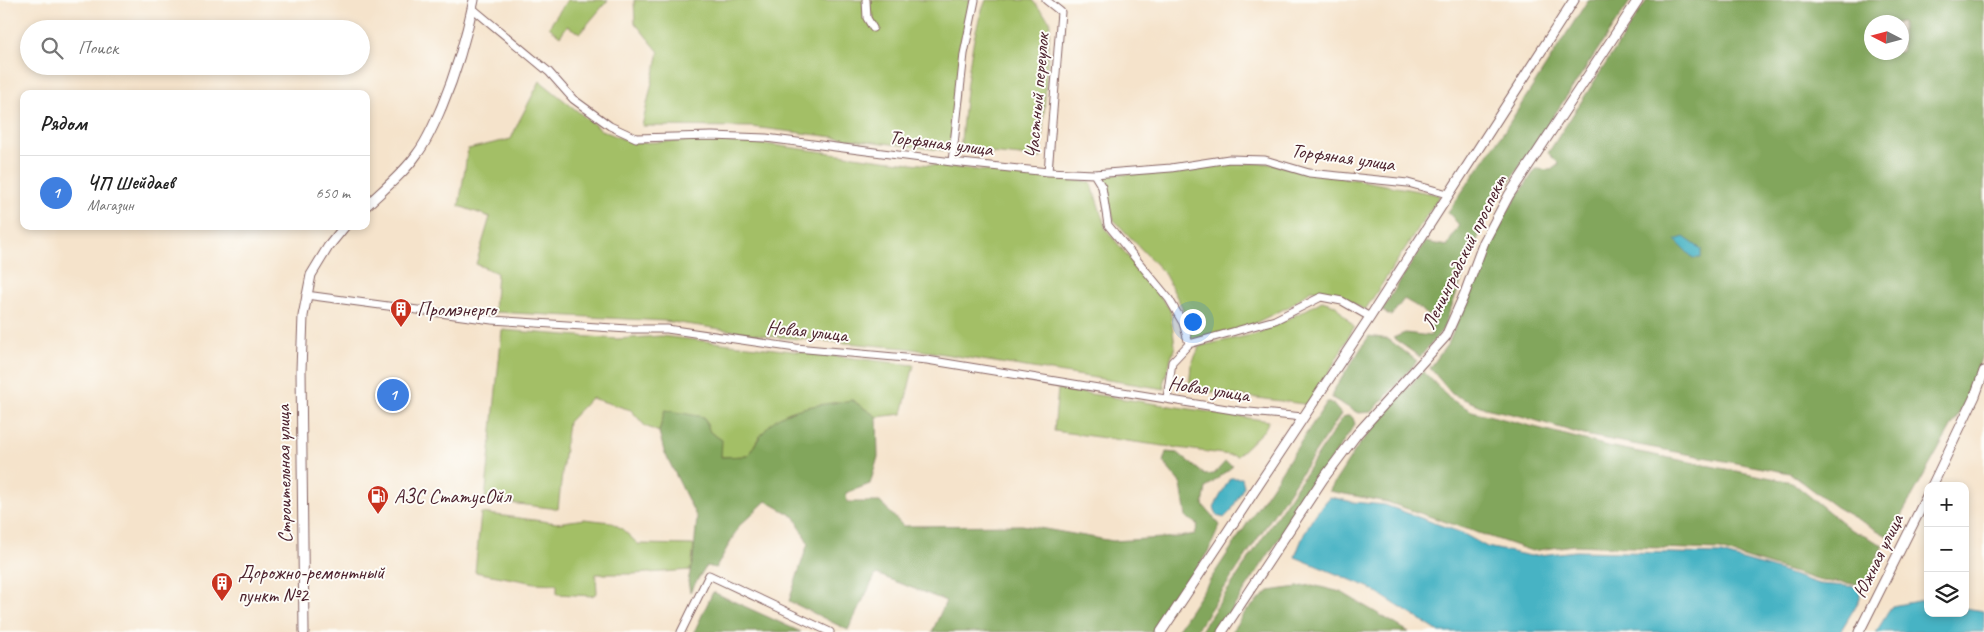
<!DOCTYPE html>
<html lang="ru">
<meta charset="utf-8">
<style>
body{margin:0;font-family:Caveat,sans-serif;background:#f2f2f2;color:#222}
.controls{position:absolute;right:15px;bottom:15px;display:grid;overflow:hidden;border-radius:10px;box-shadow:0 2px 8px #0003}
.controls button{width:45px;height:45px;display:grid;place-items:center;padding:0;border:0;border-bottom:1px solid #e0e0e0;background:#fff;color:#222;font:25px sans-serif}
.compass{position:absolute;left:1864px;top:15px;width:45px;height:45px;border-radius:50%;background:#fff;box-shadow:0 2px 8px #0003;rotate:276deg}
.you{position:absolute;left:1192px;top:321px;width:18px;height:18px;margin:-12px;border:4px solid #fff;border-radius:50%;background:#1a73e8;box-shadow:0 0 0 8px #1a73e833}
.badge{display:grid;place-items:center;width:32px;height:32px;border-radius:50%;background:#c8321e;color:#fff;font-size:16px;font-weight:700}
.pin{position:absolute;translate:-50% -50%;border:2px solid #fff;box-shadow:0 1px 5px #0006}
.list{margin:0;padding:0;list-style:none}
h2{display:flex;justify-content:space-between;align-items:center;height:65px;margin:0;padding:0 20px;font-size:21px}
h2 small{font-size:16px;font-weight:400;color:#767676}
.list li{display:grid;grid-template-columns:32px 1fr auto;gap:15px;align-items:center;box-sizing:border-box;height:75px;padding:0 20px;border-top:1px solid #e0e0e0}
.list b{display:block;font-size:19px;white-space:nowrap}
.list p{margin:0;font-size:16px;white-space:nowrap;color:#767676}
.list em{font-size:16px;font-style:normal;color:#767676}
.icon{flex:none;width:28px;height:28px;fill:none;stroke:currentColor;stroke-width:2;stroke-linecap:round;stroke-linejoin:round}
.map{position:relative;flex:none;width:1984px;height:632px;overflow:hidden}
.search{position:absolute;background:#fff;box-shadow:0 2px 8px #0003;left:20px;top:20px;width:350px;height:55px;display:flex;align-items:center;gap:12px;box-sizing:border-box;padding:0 18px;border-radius:28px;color:#767676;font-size:19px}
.panel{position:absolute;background:#fff;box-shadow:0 2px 8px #0003;left:20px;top:90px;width:350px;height:140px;border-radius:10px}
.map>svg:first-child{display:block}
.green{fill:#a3bf66;stroke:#766f48}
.forest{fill:#82a65b;stroke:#666243;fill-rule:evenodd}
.water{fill:#47b3c4;stroke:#486978}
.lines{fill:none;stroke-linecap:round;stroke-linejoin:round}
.minor-casing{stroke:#866463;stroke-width:9}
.tertiary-casing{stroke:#866463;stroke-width:11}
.minor{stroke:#fff;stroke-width:7}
.tertiary{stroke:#fff;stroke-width:9}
.labels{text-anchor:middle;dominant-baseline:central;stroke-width:4;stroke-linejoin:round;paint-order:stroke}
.street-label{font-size:20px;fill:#4a1f2b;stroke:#fdfcf7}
.poi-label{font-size:20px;fill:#4a1f2b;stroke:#fdfcf7;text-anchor:start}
</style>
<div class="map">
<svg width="1984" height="632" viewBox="0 0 1984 632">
<rect width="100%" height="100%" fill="#fdfcf7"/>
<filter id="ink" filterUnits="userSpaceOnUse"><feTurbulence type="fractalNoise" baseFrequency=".02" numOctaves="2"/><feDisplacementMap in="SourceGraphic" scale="10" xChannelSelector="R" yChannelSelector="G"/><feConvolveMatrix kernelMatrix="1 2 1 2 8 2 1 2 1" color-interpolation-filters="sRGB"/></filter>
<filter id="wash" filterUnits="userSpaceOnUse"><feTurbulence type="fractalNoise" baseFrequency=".0096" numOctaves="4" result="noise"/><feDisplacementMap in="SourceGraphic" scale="20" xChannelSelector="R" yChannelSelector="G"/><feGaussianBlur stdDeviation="1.12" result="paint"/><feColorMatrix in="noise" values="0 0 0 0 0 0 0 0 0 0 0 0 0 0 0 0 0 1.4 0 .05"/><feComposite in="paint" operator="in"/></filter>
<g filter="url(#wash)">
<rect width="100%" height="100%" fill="#f5e3cb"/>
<path class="green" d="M567,0H608L580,33L567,26L560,36L549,27Z
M634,0H970L949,151L752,127L642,126L659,52L635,23Z
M986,0H1032L1050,21L1041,158L960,150C965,104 968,42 986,0Z
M540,81L601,130L633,143L704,140L765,144L883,160L1091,182L1106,229L1170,309L1175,346L1163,384L1165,389L906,348L776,337L665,321L494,312L497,273L476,264L490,217L459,206L468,149L511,139L518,123Z
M1265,163L1440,195L1365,310L1340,296L1311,290L1290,306L1243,329L1190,339L1182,307L1164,273L1114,220L1101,175L1166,173L1217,164Z
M1322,301L1335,305L1354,327L1311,405L1189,389L1191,365L1200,346L1256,334L1302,312Z
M502,330L617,339L661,336L914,365L902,414L877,417L852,400L759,437L748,456L721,457L665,410L659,432L645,426L631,410L591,398L568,422L558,509L485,500Z
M1058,389L1269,421L1264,430L1237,456L1054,431Z
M481,513L557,523L584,519L611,522L622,529L638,544L694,545L691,570L633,574H596L597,593L592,596L557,594V584L535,583L475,572Z"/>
<path class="forest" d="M1588,0H1631L1486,217L1443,329L1420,357L1393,338L1405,333L1431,336C1433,312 1422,310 1404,299L1391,316L1382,310L1425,242L1447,246L1459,225L1448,212L1503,133Z
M1647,0H1984V349L1968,397L1889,537L1836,507L1790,473L1584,435L1521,416L1485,408L1452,394L1430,368L1449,342L1498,225L1536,169L1551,170L1559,164L1548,153ZM1872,22H1902V52H1872Z
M1369,336L1388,339L1417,361L1372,412L1358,413L1332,398V393Z
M1423,371L1450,399L1472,411L1608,446L1792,482L1850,529L1883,545L1866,585L1821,581L1720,550L1573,545L1532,551L1387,502L1329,491L1358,446Z
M852,400L877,417L878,457L870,484L846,493L847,502H880L903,526L1022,525L1113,541L1179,537L1195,534L1198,525L1186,517L1181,484L1163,462L1166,452L1178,453L1205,475L1214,474L1225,462L1233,466L1206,488L1203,505L1220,525L1209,550L1155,632H932L946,601L876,574L848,630L789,601L808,543L795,517L766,501L739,526L716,568L706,566L690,592L688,581L693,560L697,518L664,451L659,432L665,410L704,417L710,432L722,440L721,457L748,456C756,442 768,422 783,415C803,405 830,404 852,400Z
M1327,402H1331L1341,414L1195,632H1176Z
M1350,415L1353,418L1355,424L1217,632H1200L1343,417Z
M1312,585L1341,592L1409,632H1231L1246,611L1269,591Z
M713,592L801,632H694Z"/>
<path class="water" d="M1684,237L1701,249V258H1693L1675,240Z
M1230,478H1242L1244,486L1231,511L1224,518L1217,515L1214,507Z
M1330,497L1353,502L1385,505L1462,533L1487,547L1531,556L1576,551L1721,554L1771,568L1819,584L1860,587V599L1840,632H1439L1368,587L1295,557C1304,532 1311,517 1330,497Z
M1928,599V613H1965V608L1984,611V632H1876L1892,606Z"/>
</g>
<g filter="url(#ink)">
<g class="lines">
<g class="minor-casing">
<path id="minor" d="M866,0L867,18L873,28
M1046,0L1061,12L1048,172
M472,8L549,72L573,99L610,126L636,138L712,136L766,138L952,162L1048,172L1094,174L1171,168L1229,159L1265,160L1309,173L1408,183L1448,194
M952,162L964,54L975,0
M1094,174L1102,187L1108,225L1169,299L1183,323L1189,344L1172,362L1167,398
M306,295L492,320L628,329H667L796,348L927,360L1239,411L1303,417
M1189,344L1275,320L1321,297L1342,301L1370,317
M681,632L709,575L830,632"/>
</g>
<g class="tertiary-casing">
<path id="tertiary" d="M366,206C384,189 403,174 417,154C428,140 435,122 442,106C457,70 466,38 474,0
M1932,486L1975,396L1984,371
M304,632L301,370L303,316L311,275L328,247L345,226
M1161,632L1370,317L1574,0
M1222,632L1323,479L1357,434L1446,336L1465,293L1484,242L1509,195L1638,0
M1859,632L1928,494"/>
</g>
<use href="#minor" class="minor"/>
<use href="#tertiary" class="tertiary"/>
</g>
</g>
<defs>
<g id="building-pin" transform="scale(1.125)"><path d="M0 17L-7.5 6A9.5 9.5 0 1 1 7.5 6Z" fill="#c8321e" stroke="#fdfcf7"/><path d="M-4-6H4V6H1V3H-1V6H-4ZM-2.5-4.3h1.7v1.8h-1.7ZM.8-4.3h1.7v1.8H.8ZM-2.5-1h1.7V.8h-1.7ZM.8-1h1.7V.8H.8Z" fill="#fff"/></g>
<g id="fuel-pin" transform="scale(1.125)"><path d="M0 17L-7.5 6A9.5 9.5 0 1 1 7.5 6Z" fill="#c8321e" stroke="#fdfcf7"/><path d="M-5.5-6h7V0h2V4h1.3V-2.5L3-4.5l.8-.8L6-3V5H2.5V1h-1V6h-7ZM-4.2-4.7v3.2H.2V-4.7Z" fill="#fff"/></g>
</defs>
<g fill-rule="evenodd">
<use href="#building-pin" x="401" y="309"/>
<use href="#fuel-pin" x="378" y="496"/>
<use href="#building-pin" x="222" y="583"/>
</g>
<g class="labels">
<g class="street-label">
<text transform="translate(1037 96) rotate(-85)">Частный переулок</text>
<text transform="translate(941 143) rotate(7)">Торфяная улица</text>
<text transform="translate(1343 157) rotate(8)">Торфяная улица</text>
<text transform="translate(1464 252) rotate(-64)">Ленинградский проспект</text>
<text transform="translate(807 331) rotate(6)">Новая улица</text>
<text transform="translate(1209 389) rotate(9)">Новая улица</text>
<text transform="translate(284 474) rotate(-91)">Строительная улица</text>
<text transform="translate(1878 556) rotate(-64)">Южная улица</text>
</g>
<g class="poi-label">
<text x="417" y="309">Промэнерго</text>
<text x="394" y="496">АЗС СтатусОйл</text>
<text x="238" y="572">Дорожно-ремонтный<tspan x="238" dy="23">пункт №2</tspan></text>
</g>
</g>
</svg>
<div class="controls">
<button>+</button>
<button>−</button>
<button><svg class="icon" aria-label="layers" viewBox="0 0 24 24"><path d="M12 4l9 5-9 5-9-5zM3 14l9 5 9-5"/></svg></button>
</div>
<svg class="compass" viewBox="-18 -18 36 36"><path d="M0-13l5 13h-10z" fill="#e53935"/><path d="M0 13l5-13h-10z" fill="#767676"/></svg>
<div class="you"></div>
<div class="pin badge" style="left:393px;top:395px;background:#3f7fe0">1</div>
<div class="search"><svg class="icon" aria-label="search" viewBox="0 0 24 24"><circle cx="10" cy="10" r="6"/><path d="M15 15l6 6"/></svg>Поиск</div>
<section class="panel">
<h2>Рядом<small></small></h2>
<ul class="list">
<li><span class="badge" style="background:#3f7fe0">1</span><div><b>ЧП Шейдаев</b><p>Магазин</p></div><em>650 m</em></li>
</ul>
</section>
</div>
